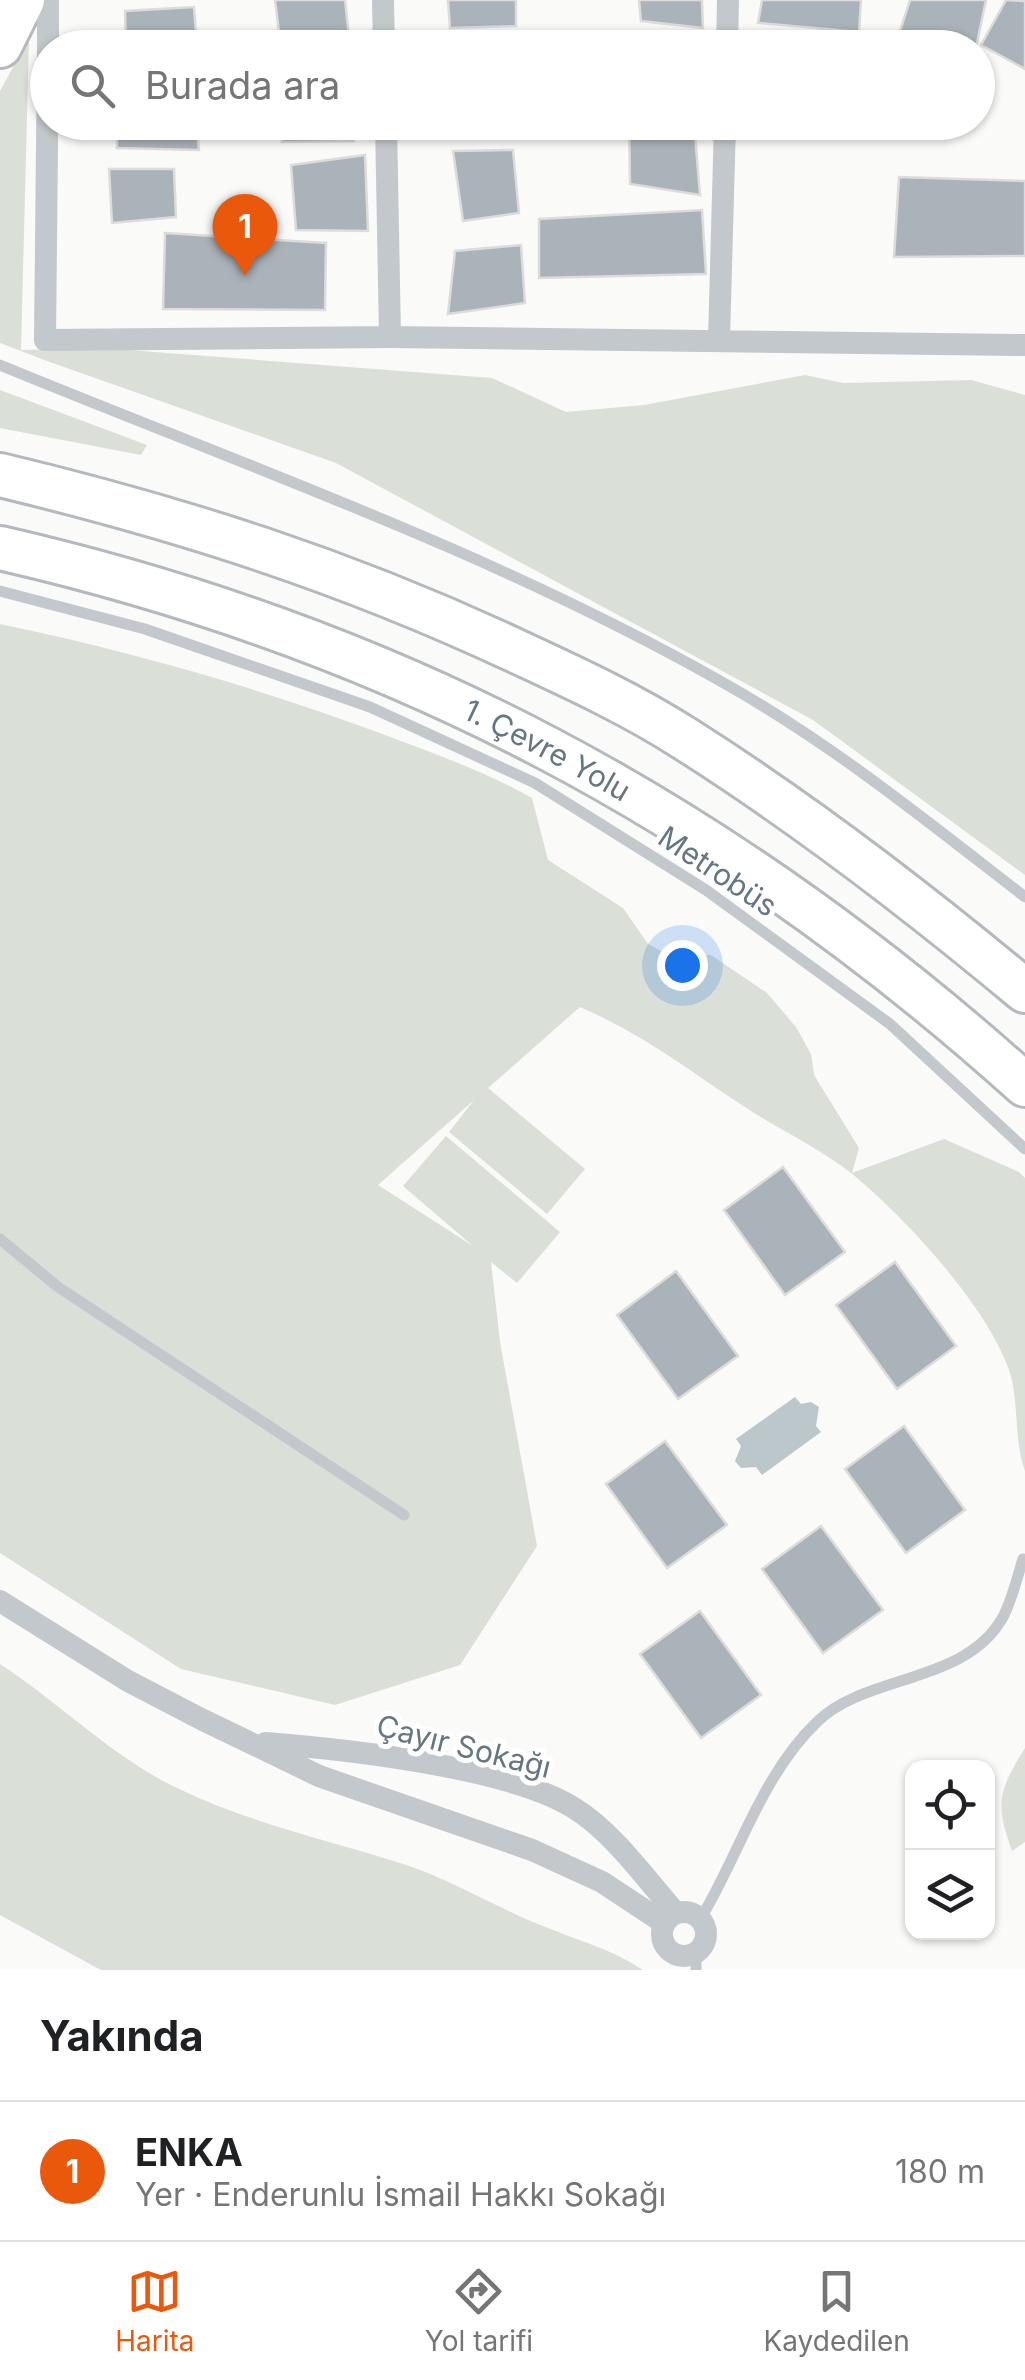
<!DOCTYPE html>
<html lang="tr">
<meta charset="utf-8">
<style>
body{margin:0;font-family:Inter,sans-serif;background:#f6f6f6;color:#202124}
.controls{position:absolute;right:30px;bottom:30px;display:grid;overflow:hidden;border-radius:20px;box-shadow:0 2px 8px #0004}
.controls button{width:90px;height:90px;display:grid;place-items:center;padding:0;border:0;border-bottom:2px solid #e0e0e0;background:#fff;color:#202124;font:50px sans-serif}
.you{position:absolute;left:682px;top:965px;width:35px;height:35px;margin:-25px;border:8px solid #fff;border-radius:50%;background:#1a73e8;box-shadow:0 0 0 15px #1a73e833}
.badge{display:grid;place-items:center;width:65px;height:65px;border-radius:50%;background:#ea580c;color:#fff;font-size:32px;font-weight:700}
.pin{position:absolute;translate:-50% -82px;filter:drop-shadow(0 2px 5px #0008)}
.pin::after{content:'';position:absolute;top:52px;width:35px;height:30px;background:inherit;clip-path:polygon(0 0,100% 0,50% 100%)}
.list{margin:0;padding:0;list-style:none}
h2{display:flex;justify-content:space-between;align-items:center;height:130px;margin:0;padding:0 40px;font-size:42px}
h2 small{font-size:32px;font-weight:400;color:#757577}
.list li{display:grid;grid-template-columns:65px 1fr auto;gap:30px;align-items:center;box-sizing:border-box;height:140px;padding:0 40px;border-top:2px solid #e0e0e0}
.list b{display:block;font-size:38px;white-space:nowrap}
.list p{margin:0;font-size:32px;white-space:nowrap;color:#757577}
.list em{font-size:32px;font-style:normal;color:#757577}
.icon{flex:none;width:55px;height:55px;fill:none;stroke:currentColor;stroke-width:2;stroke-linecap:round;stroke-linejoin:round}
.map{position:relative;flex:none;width:1025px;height:1970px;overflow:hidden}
.search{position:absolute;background:#fff;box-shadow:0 2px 8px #0004;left:30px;right:30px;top:30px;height:110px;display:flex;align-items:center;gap:25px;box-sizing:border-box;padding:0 35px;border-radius:55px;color:#757577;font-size:38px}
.sheet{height:270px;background:#fff}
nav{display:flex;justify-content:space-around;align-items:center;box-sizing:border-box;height:140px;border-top:2px solid #e0e0e0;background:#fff;font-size:28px;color:#757577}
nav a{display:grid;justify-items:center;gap:5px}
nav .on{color:#ea580c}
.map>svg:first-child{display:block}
.green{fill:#dadfd7}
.water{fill:#bbc7cb}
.building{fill:#aab3b9;stroke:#dcdcda;stroke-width:2.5}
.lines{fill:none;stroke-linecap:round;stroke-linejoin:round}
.motorway-casing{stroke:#b4b9bd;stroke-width:48}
.service{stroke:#c3c8cc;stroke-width:11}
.minor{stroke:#c3c8cc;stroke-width:22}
.motorway{stroke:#fff;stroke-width:42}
.labels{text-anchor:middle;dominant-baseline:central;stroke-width:10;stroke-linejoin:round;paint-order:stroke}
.street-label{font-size:30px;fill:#657683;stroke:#fff}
</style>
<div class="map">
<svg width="1025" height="1970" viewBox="0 0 1025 1970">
<rect width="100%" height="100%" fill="#fafaf8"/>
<path class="green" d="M29,38L21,350L102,348L492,378L566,412L644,405L805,375L843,383L971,380L1025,395V875L813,720L336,463L47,361L0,343V91Z
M0,390L147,445L141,455L0,428Z
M0,624C129,651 253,686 377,732C430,752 482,770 532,798L548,860L623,908L648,944L667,954L711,955L767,993L796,1027L811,1054L814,1075L859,1148L852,1173L944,1139L1019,1172L1025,1178V1471C1013,1438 1020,1399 1008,1367C984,1303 904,1216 851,1173C818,1147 777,1129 742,1105C684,1067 644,1035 580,1007L488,1088L585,1169L547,1214L449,1132L474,1100L378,1185L473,1246L403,1186L446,1136L560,1232L517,1283L491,1262L500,1342L537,1546L460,1665L335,1705L181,1669L0,1553Z
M0,1664C58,1702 113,1757 175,1787C248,1823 329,1840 406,1865C457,1882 503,1912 553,1930C585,1943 613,1950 643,1970H101L0,1915Z
M1025,1748V1842L1012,1851C995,1803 998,1792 1025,1748Z"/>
<path class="water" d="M795,1397L801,1404L811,1402L819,1407L816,1426L821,1432L762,1475L756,1467L741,1468L735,1461L741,1446L736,1439Z"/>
<path class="building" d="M275,0H345L350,45L281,48Z
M448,0H516V26L450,28Z
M639,0H702L703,28L641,21Z
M762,0H861L859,32L758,23Z
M910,0H986L976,48H936L898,37Z
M1006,0L1025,1V69L981,45Z
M194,7L197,48H126L125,11Z
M633,37L700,41V48H631Z
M117,122H196L199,150L117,148Z
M282,122H352L354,141L282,142Z
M449,122H516V126L450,131Z
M629,122L694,123L700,195L630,184Z
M513,150L519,213L463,221L453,151Z
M365,155L368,231L296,230L291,165Z
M109,169H174L176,217L112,223Z
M899,177L1025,181V256L894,257Z
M702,210L706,274L539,278V219Z
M165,233L326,243L325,310L163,309Z
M521,245L525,303L448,314L455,251Z
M783,1167L845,1252L785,1295L724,1210Z
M895,1262L956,1346L897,1389L836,1305Z
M676,1271L738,1356L678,1399L617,1315Z
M904,1426L965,1510L906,1553L845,1469Z
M665,1441L727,1525L667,1568L606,1484Z
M821,1526L883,1610L823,1653L762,1569Z
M700,1611L761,1695L701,1738L640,1654Z"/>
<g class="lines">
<g class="motorway-casing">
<g id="motorway">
<path d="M0,46L23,0"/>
<path d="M0,475C183,519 345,571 516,651C572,677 631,704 684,738C804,814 916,900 1025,991"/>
<path id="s1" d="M0,548C397,639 723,813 1025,1085"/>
</g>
</g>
<path class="service" d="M0,365C243,465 493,552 722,682C831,743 927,821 1025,897
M0,591L145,629L370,707L535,783L706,890L890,1024L1025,1149
M0,1239L58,1287L404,1515
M701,1918C740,1853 762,1774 818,1721C867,1674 966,1684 1003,1617C1012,1600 1017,1578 1023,1559
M696,1970V1953"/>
<path class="minor" d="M383,0L384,48
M48,48L45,340L390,337L1025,345
M48,48V0
M727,48L728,0
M386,122L390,337
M719,340L725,122
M0,1601L128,1681L203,1720L319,1776L532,1850L602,1882L664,1923
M265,1743C343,1749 509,1767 574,1808C614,1833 645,1878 676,1913
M662 1934a22 22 0 1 1 44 0a22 22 0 1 1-44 0Z"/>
<use href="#motorway" class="motorway"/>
</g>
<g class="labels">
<g class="street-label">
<text stroke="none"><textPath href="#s1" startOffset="585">1. Çevre Yolu</textPath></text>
<text transform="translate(718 871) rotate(34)">Metrobüs</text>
<text transform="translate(464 1746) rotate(14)">Çayır Sokağı</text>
</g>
</g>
</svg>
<div class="controls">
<button><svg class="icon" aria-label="locate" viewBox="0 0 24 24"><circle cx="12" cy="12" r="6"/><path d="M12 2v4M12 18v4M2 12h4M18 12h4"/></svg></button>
<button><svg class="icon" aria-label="layers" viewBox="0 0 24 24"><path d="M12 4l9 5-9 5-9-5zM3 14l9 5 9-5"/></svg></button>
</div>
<div class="you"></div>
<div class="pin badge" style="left:245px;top:276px">1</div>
<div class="search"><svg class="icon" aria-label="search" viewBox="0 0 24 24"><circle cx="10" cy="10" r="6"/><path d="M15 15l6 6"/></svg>Burada ara</div>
</div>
<section class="sheet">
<h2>Yakında<small></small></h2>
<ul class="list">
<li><span class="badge">1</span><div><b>ENKA</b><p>Yer · Enderunlu İsmail Hakkı Sokağı</p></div><em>180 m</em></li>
</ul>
</section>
<nav>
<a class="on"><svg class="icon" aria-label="map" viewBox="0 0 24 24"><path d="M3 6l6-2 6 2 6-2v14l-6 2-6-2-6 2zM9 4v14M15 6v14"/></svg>Harita</a>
<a><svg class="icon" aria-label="directions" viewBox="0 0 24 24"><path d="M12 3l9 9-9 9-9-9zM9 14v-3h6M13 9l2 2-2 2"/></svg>Yol tarifi</a>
<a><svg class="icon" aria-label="saved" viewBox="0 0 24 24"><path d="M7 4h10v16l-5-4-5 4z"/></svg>Kaydedilen</a>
</nav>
